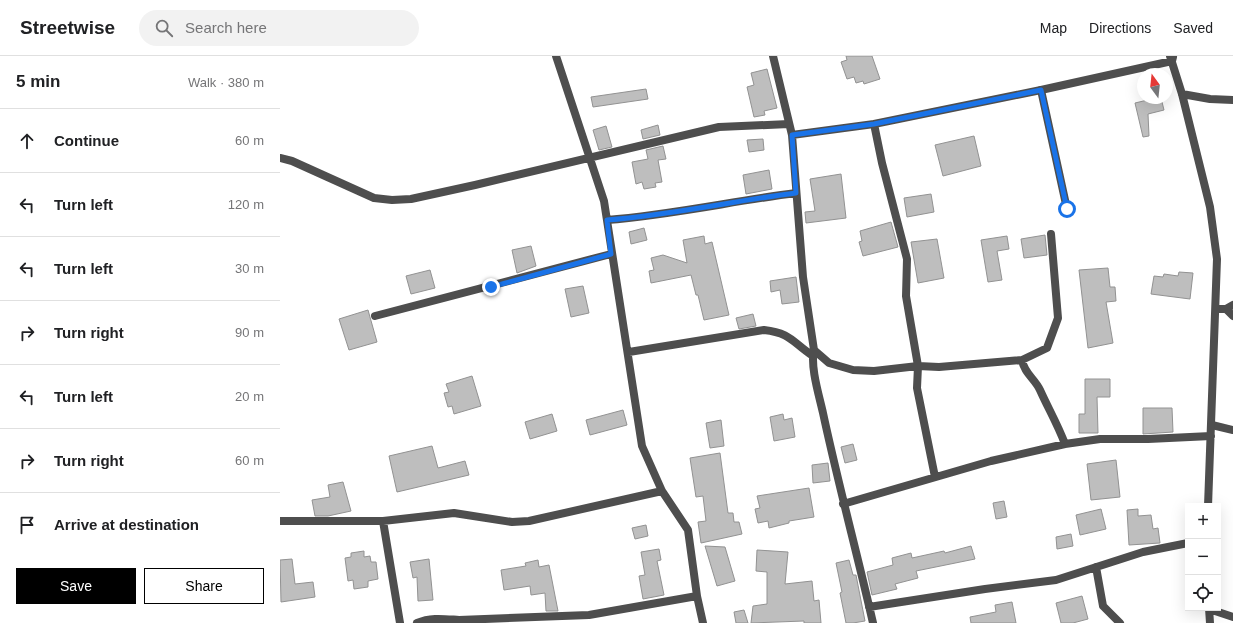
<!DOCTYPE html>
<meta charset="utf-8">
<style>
body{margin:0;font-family:Arial,sans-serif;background:#f2f2f2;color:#202124}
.controls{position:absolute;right:12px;bottom:12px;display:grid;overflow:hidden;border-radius:0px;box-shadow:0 4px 16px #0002}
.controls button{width:36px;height:36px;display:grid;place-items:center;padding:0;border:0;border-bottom:1px solid #e0e0e0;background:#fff;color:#202124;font:20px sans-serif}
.compass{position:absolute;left:857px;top:12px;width:36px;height:36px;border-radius:50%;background:#fff;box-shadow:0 4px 16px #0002;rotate:345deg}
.stop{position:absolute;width:12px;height:12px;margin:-9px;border:3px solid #1a73e8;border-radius:50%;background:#fff}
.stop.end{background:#1a73e8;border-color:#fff;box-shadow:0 1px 4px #0008}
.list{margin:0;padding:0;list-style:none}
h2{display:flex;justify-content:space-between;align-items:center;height:52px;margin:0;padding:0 16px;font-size:17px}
h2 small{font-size:13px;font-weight:400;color:#757577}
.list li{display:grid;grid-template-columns:26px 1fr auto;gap:12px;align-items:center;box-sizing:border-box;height:64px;padding:0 16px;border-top:1px solid #e0e0e0}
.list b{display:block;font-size:15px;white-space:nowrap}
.list em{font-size:13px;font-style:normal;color:#757577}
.actions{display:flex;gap:8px;padding:12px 16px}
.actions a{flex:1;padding:9px 0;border:1px solid #000;border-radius:0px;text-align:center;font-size:14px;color:#000}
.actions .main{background:#000;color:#fff}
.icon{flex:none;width:22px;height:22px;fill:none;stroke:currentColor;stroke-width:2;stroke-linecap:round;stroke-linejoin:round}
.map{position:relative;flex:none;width:953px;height:567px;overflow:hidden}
header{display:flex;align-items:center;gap:24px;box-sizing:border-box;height:56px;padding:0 20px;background:#fff;border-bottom:1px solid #e0e0e0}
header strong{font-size:19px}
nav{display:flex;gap:22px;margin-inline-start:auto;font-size:14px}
.search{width:280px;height:36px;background:#f2f2f2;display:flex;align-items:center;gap:10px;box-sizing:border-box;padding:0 14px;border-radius:22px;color:#757577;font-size:15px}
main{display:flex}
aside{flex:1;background:#fff}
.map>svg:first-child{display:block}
.building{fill:#bebebe;stroke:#929292}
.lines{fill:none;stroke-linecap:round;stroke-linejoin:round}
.lane{stroke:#4e4e4e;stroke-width:8}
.street{stroke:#4e4e4e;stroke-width:8}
.route{stroke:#1a73e8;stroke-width:5}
</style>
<header>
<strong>Streetwise</strong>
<div class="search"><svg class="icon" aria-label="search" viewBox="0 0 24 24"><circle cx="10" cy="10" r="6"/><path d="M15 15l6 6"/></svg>Search here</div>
<nav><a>Map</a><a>Directions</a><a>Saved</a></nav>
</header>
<main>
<aside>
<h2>5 min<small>Walk · 380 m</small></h2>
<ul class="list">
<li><svg class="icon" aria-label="ahead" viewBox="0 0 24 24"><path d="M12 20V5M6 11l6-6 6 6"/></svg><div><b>Continue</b></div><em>60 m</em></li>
<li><svg class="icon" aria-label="left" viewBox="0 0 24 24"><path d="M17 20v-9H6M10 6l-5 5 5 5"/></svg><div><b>Turn left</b></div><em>120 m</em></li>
<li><svg class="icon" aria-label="left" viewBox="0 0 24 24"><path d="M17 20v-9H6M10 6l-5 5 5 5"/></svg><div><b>Turn left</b></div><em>30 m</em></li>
<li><svg class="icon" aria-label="right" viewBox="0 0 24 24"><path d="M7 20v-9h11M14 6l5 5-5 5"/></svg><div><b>Turn right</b></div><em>90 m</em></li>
<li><svg class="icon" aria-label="left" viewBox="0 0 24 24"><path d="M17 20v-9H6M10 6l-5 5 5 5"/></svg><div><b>Turn left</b></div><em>20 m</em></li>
<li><svg class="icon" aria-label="right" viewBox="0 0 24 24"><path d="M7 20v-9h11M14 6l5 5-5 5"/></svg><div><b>Turn right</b></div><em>60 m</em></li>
<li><svg class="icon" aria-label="arrive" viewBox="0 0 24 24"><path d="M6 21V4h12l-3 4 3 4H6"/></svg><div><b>Arrive at destination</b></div></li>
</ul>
<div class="actions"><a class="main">Save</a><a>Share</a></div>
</aside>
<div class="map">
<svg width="953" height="567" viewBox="0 0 953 567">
<rect width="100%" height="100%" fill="#fff"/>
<path class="building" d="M566,0H592L600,23L584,28L583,25L576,27L574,21L567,23L561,6L567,4Z
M487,13L497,52L484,55L485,59L474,61L467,31L474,29L471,17Z
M366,33L368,43L313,51L311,41Z
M876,42H881L884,54L868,58L869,80L863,81L855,47Z
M378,69L380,79L363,83L361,74Z
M326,70L332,91L319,94L313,74Z
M694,80L701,110L663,120L655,89Z
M483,83L484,94L469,96L467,84Z
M383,90L386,103L378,104L382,126L375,127L376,131L364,133L362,126L356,128L352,106L368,103L366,94Z
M489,114L492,133L466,138L463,119Z
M561,118L566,162L526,167L525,156L535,155L530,123Z
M651,138L654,156L627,161L624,142Z
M611,166L618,191L583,200L579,186L582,185L580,175Z
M364,172L367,184L351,188L349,176Z
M765,179L767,199L744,202L741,183Z
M424,180L425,188L432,186L449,259L424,264L418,239H416L411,219L371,227L369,215L374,214L371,202L383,199L407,207L403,184Z
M727,180L729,193L717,195L722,224L708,226L701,184Z
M657,183L664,222L638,227L631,186Z
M251,190L256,210L237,217L232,194Z
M828,212L830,231H835L836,245L826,246L833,287L808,292L799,214Z
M150,214L155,232L131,238L126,220Z
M899,216L913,217L910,243L871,238L874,220L883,221L884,218L898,220Z
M516,221L519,246L502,248L500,234L491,236L490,225Z
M303,230L309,257L291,261L285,233Z
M88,254L97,286L69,294L59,263Z
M473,258L476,270L459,273L456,262Z
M192,320L201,350L174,358L172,350L168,351L164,337L169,336L166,328Z
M805,323H830V341H817L818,377H799V358H805Z
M863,352H892L893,376L863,378Z
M343,354L347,369L310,379L306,364Z
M272,358L277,375L250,383L245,366Z
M503,358L504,364L512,362L515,381L494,385L490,361Z
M441,364L444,390L430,392L426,367Z
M573,388L577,404L565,407L561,391Z
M152,390L158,412L185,405L189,419L117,436L109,400Z
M440,397L448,457H453L454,466H459L462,478L421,487L418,466L426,465L423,440L416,441L410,402Z
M836,404L840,441L811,444L807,408Z
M548,407L550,425L533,427L532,409Z
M63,426L71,455L48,460H35L32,444L50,441L48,429Z
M529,432L534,461L509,465V467L489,472L488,465L478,467L475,453L480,452L477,440Z
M724,445L727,461L716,463L713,447Z
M821,453L826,473L800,479L796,459Z
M858,453V460L871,459L873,473L878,472L880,487L849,489L847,454Z
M366,469L368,480L355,483L352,472Z
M791,478L793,490L777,493L776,481Z
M425,490L445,491L455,525L437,530Z
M691,490L695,503L636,515L638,522L615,528L617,533L592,539L587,516L613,509L612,502L631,497L632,502L664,495L665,497Z
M379,493L381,504L377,505L384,539L363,543L359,520L365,519L361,496Z
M477,494L508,496L505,528L532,525L534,545L539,544L541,567H524V565L471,567L473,550L487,548V516L476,515Z
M84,495V501L90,500L91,506H96L98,523L88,525V531L74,533L73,524L68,525L65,502L71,501V497Z
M12,503L15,528L33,526L35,541L1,546L0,504Z
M149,503L153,544L138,545L137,521L133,522L130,506Z
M258,504L259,511L269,509L278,555H266L265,537L251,539L250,530L224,534L221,514L246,510L245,507Z
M569,504L573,519H576L585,565L573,567H566L560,537L562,536L556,507Z
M802,540L808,563L793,567H781L776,547Z
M732,546L736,567H691L690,561L716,556L715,549Z
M464,554L468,567H456L454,556Z"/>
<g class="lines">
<path class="lane" d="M761,34L787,153
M932,369L953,374"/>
<path class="street" d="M276,0L324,145L362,390L382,435L408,474L417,540L423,567
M493,0L512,79L523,221L534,294C530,310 539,339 543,357C558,427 577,497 593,567
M890,0L902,38L930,151L937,203L928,450
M902,38L930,43L953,44
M594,68L602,107L627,203L626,240L638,310L637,332L655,421
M512,79L594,68L761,34L892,5L893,1
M0,102L12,105L94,142L112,144L131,143L195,129L439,71L509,68
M327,164C391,159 453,145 516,137
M936,253H946L953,249
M946,253L953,260
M95,260L331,198
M534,294L549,307L573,314L594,315L638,310L659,311L742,304L767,292L778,262L771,178
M349,296L484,274C511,277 512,286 533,300
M742,304C744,317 755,323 760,334C768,352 778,369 785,388
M563,448L711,405L785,388L820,383H868L931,380
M0,465H103L174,457L232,466L249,465L382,435
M103,465L120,567
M816,511L823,550L840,567
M589,551L705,533L776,524L863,496L908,487
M929,552L930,567
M929,553L953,561
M137,567C151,561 164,563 179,564L309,559L417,540"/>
</g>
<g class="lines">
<path class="route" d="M211,231L331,198L327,164C391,159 453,145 516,137L512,79L594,68L761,34L787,153"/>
</g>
</svg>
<div class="controls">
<button>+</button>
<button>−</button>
<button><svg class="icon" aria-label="locate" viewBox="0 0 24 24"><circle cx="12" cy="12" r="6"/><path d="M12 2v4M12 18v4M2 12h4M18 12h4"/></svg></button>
</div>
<svg class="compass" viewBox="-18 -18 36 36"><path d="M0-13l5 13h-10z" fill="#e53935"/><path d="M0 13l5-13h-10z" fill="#757577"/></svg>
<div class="stop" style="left:787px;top:153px"></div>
<div class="stop end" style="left:211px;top:231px"></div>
</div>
</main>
